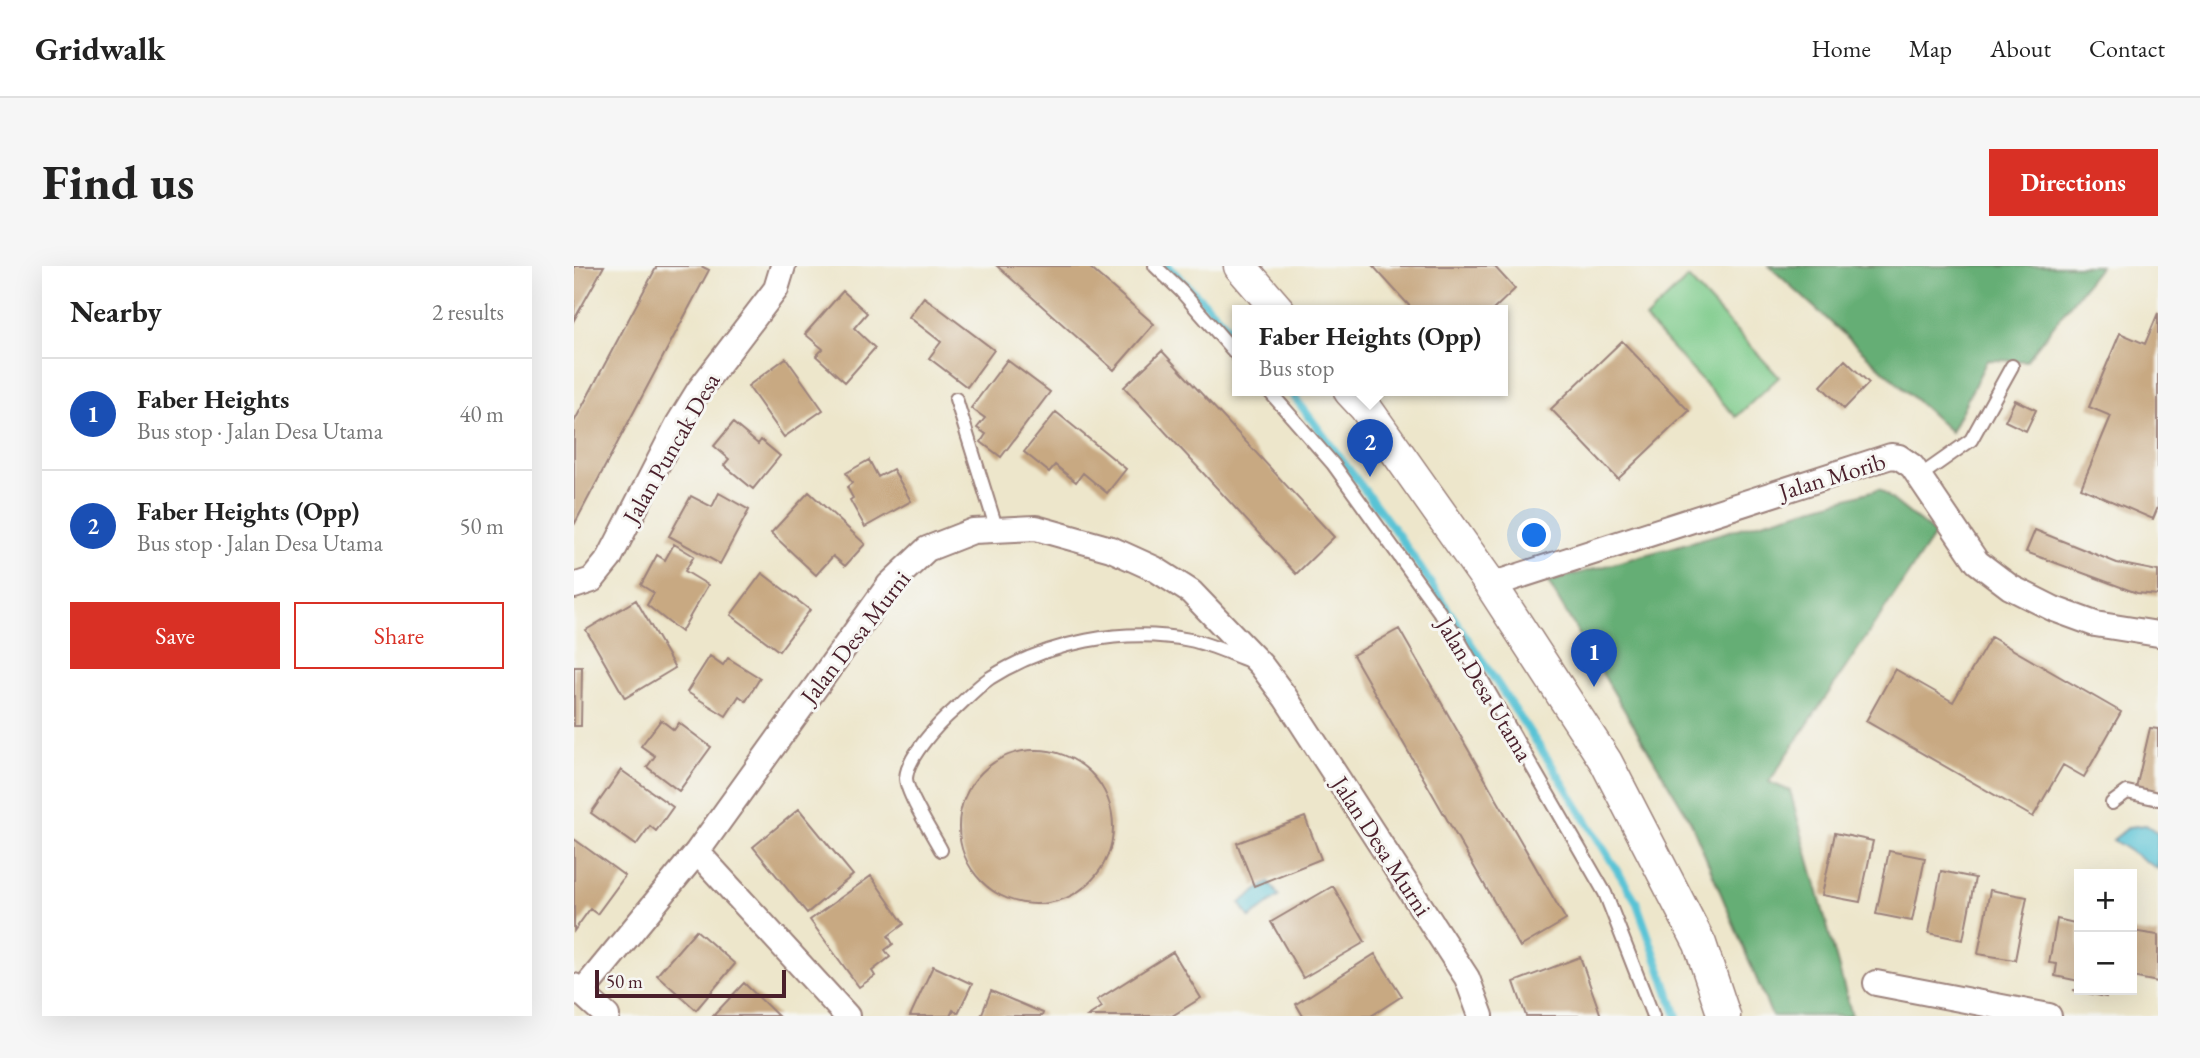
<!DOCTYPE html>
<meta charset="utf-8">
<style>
body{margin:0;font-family:"EB Garamond",serif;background:#f6f6f6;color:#222}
.controls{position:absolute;right:21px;bottom:21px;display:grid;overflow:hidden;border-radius:0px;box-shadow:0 7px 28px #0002}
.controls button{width:63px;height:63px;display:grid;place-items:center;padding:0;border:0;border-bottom:2px solid #e0e0e0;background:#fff;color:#222;font:35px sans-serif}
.scale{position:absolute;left:21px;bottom:18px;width:191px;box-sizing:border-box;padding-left:7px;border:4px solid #4a1f2b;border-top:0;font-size:19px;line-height:24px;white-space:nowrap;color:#4a1f2b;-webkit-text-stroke:5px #f6f6f2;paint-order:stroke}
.you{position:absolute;left:961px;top:270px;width:24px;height:24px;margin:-18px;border:5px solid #fff;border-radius:50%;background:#1a73e8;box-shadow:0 0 0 10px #1a73e833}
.badge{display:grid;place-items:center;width:46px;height:46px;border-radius:50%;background:#d93025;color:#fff;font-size:23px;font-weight:700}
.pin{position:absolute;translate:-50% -58px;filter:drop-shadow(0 2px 4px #0008)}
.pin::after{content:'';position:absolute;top:37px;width:24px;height:21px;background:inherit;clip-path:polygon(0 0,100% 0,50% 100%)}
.popup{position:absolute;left:658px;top:39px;width:276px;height:91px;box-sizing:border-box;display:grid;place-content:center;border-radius:0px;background:#fff;filter:drop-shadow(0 2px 5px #0005);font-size:23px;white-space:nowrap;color:#767676}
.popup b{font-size:26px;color:#222}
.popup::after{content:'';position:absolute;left:50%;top:100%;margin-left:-14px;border:14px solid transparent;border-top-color:#fff}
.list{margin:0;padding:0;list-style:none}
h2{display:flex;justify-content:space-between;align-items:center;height:91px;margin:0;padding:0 28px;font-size:30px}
h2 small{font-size:23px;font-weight:400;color:#767676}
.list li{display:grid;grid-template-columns:46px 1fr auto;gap:21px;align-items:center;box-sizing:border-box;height:112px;padding:0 28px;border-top:2px solid #e0e0e0}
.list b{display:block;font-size:26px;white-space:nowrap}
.list p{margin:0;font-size:23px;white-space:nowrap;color:#767676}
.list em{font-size:23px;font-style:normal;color:#767676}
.actions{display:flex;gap:14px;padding:21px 28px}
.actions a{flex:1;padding:16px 0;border:2px solid #d93025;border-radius:0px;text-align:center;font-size:24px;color:#d93025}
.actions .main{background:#d93025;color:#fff}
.map{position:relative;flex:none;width:1584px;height:750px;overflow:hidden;border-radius:0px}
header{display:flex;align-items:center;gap:42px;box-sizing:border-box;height:98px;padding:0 35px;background:#fff;border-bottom:2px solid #e0e0e0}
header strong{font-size:33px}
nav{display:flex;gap:38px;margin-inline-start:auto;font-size:24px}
.intro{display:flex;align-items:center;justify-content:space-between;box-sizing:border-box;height:168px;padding:0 42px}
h1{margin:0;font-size:49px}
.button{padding:18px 32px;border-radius:0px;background:#d93025;color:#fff;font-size:24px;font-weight:700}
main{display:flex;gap:42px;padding:0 42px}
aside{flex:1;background:#fff;border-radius:0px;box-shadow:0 7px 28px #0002}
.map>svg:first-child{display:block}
.green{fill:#7cca89;stroke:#63745a;stroke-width:2}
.forest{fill:#65ae75;stroke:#586650;stroke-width:2}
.water{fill:#59c3d5;stroke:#527180;stroke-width:2}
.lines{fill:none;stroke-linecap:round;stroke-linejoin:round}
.stream{stroke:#59c3d5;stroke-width:8}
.building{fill:#c8a982}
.service-casing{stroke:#9c827b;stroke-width:16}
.minor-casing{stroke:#9c827b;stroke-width:28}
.tertiary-casing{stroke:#9c827b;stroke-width:35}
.service{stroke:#fff;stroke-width:12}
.minor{stroke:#fff;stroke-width:24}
.tertiary{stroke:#fff;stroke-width:32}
.labels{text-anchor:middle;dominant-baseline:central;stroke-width:6;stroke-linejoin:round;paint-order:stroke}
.street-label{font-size:24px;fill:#4a1f2b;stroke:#f6f6f2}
</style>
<header>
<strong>Gridwalk</strong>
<nav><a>Home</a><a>Map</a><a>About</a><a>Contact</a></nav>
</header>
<div class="intro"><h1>Find us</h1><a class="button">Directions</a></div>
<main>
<aside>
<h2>Nearby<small>2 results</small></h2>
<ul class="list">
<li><span class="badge" style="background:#1a4fb4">1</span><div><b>Faber Heights</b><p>Bus stop · Jalan Desa Utama</p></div><em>40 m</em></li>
<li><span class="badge" style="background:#1a4fb4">2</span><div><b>Faber Heights (Opp)</b><p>Bus stop · Jalan Desa Utama</p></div><em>50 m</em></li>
</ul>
<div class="actions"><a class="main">Save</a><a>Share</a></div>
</aside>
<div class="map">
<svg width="1584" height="750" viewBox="0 0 1584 750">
<rect width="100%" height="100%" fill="#f6f6f2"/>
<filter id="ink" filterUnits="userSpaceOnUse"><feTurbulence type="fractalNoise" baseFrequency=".0143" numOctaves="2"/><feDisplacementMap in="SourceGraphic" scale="14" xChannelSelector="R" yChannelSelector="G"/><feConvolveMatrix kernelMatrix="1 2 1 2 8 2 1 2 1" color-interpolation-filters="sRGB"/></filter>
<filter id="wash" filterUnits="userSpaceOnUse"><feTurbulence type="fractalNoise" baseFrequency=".00686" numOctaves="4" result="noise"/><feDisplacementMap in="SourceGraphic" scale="28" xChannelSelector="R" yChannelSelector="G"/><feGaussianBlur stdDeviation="1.57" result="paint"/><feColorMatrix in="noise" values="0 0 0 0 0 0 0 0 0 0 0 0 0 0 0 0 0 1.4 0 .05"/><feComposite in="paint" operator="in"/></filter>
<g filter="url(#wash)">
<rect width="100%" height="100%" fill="#ede6cb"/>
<path class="green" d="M1114,12L1205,111L1162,151L1071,53Z"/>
<path class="forest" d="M1195,0H1526L1452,95L1413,94L1377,166Z
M1305,223L1361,268L1195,516L1216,525L1278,750H1198L1117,556L974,316Z"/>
<path class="water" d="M1572,559L1584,567V603L1539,574L1555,561Z
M695,616L705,630L676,652L666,637Z"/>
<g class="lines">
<path class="stream" d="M594,0L663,70
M716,125L825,270L981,504L1062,635L1103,750"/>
</g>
<g id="blocks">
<path class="building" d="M0,0H30L0,54Z
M83,0H127L135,4L0,259V156Z
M423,0H514L580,58L540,104Z
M799,0H920L941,23L918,45H840Z
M269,25L293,47L280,62L301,82L271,116L242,90L249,83L231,68Z
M350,31L420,84L393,121L355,92L367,76L335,51Z
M1584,47V241L1579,253L1507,222L1537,150L1515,141L1546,67L1571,78Z
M1048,75L1115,145L1044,213L977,143Z
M588,85L760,271L722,308L550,121Z
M212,92L249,144L210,171L174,120Z
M433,94L476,126L427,191L407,176L412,168L403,162L411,152L397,142Z
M1271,94L1295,117L1270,143L1247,120Z
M1441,134L1462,144L1452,165L1431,155Z
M482,146L552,203L533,227L509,207L502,216L481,199L475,206L450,186Z
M159,157L184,178L187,174L206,190L179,223L150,199L155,193L140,180Z
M295,194L304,211L319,203L337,235L291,261L276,234L279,232L273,221L278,217L272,207Z
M235,226L291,278L271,300L259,290L242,309L197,267Z
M145,227L175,244L146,298L95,270L117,230L138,241Z
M1461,264L1543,297L1584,305V329L1563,327L1452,286Z
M100,278L120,290L111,305L134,319L107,366L73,339L80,327L67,319L83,289L91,294Z
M188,307L236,344L205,385L157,349Z
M62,334L101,402L51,432L12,364Z
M825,363L992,654L946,681L779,389Z
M1417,371L1547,446L1510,511L1489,499L1459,551L1292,455L1321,403L1379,436Z
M136,390L149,399L154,392L186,412L172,435L165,430L152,450L113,426Z
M0,401H8L7,460H0Z
M87,454L100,464L105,457L137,481L105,525L73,501L81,490L67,480Z
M1576,462L1584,463V532L1561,527Z
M385 561a77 77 0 1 1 154 0a77 77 0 1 1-154 0Z
M47,504L99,541L82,565L76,560L62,579L17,547Z
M225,543L279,609L233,647L179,581Z
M731,551L747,593L680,620L663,577Z
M1261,567L1299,575L1286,636L1248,629Z
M0,573L51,610L23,648L16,643L0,665Z
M1315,585L1351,592L1338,655L1302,648Z
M1367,605L1401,612L1389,674L1355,667Z
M297,610L330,658L314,670L319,678L311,684L316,691L298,705L301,710L285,721L236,654Z
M759,620L791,676L729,712L697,656Z
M1416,624L1453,631L1441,694L1404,688Z
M1483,653L1505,658V715L1481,710L1483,698L1475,697Z
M122,664L161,698L122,744L83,709Z
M1558,665L1584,669V716L1558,711Z
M599,686L627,732L598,750H514L528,741L523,734Z
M801,688L828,730L797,750H729L722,738Z
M1006,691L1027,750H952L940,716Z
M359,700L398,718L384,747L379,744L376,750H336Z
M170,717L204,750H139Z
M1499,724H1533L1532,731Z
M417,725L469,747L468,750H407Z"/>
</g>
</g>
<g filter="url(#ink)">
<use href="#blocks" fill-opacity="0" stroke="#9c827b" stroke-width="2"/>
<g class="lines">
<g class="service-casing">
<path id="service" d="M581,0L607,25L663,89
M695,125L759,198L882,369L1031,627L1079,750
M382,133L423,264
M1346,210L1397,174L1438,100
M1538,537L1553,526L1584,533
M367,584C359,569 332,527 332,512C333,491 365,457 380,444C392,433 403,421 416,412C473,376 550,361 616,374C636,378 657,388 676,395"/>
</g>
<g class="minor-casing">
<path id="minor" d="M917,319L1317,190L1325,191L1338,200L1403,296L1436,321L1480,343L1521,358L1584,368
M0,320L18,314L35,293L104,158L125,124L202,23L209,0
M123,586L273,750
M1302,717L1475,750
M0,720L33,750
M8,726L123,586L315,319L353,283L399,265L462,262L537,283L581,303L617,326L687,399L711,431L893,712L907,750"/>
</g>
<g class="tertiary-casing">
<path id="tertiary" d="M666,0L705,45
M776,125L791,141L917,319L1032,496L1126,678L1150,750"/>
</g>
<use href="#service" class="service"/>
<use href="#minor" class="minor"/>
<use href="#tertiary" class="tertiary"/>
</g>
</g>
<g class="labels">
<g class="street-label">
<text transform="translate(97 182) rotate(-60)">Jalan Puncak Desa</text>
<text transform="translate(1258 210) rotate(-17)">Jalan Morib</text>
<text transform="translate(281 371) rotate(-52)">Jalan Desa Murni</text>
<text transform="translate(911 423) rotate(59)">Jalan Desa Utama</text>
<text transform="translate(808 580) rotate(57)">Jalan Desa Murni</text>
</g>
</g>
</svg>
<div class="controls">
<button>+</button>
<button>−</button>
</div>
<div class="scale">50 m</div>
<div class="you"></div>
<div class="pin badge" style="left:1020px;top:421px;background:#1a4fb4">1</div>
<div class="pin badge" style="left:796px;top:211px;background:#1a4fb4">2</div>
<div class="popup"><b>Faber Heights (Opp)</b>Bus stop</div>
</div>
</main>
